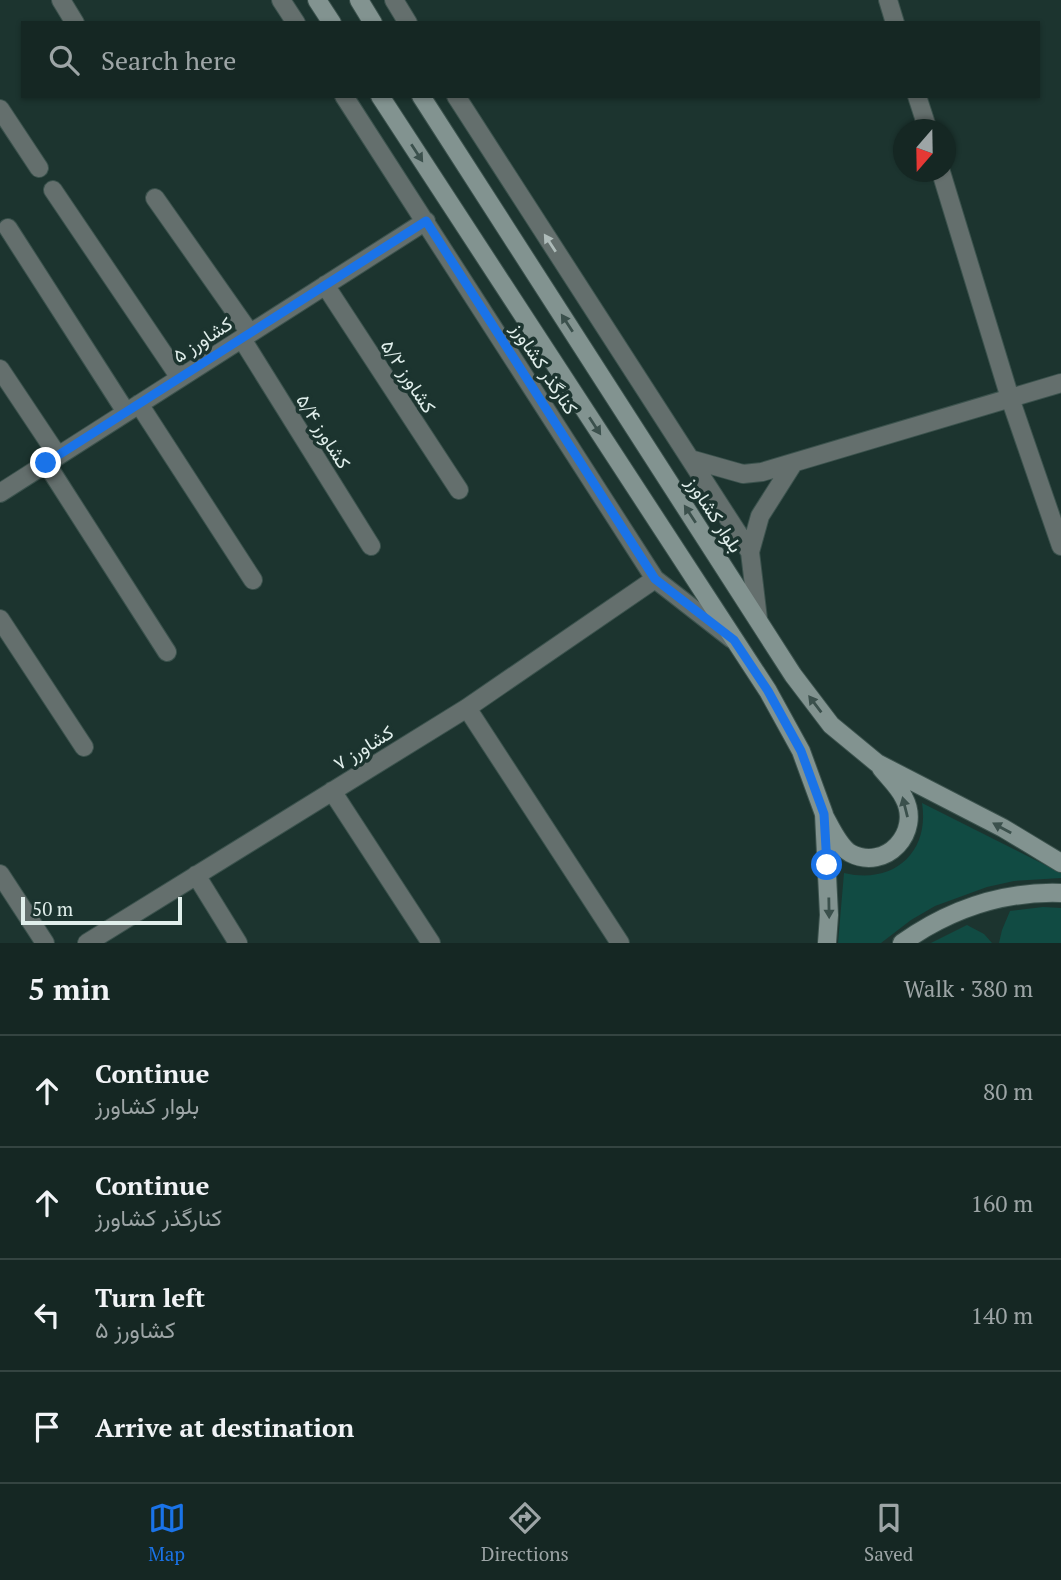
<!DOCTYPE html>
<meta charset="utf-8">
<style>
body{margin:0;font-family:"PT Serif",Vazirmatn,serif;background:#223330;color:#f1f3f6}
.compass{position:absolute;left:893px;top:119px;width:63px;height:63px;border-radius:50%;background:#152723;box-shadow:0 2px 5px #0004;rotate:200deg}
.scale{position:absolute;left:21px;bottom:18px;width:161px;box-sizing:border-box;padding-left:7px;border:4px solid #e0eeeb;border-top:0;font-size:19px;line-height:24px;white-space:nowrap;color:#e0eeeb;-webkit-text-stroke:5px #1c342f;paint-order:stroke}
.stop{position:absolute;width:21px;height:21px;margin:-16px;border:5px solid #1a73e8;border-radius:50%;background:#fff}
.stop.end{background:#1a73e8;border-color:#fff;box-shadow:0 2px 7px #0008}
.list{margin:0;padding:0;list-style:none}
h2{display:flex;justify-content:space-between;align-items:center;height:91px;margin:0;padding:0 28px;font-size:30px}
h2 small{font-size:23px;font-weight:400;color:#9da5a6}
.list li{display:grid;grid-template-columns:46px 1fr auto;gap:21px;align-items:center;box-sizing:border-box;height:112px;padding:0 28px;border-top:2px solid #344441}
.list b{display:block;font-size:26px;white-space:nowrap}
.list p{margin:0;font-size:23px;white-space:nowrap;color:#9da5a6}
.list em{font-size:23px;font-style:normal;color:#9da5a6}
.icon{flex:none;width:38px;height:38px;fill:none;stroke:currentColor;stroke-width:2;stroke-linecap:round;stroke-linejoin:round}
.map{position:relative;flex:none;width:1061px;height:943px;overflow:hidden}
.search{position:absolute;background:#152723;box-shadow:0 2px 5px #0004;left:21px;right:21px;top:21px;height:77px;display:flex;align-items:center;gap:18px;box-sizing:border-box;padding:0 24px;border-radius:0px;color:#9da5a6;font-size:26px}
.sheet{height:539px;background:#152723}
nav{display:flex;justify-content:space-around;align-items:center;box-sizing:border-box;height:98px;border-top:2px solid #344441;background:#152723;font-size:19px;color:#9da5a6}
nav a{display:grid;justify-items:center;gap:4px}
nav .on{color:#1a73e8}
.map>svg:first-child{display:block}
.green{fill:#114b43}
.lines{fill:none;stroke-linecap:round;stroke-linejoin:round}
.street-casing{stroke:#3b524d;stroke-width:20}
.secondary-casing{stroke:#3b524d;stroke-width:20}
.street{stroke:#646f6d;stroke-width:18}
.secondary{stroke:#829390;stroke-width:18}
.oneway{fill:#3b504c}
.oneway2{fill:#aebbb9}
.route{stroke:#1a73e8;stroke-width:9}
.labels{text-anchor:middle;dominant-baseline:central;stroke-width:7;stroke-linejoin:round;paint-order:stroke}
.street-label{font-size:19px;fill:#e0eeeb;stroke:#1c342f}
</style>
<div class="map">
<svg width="1061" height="943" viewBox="0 0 1061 943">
<rect width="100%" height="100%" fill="#1c342f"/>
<path class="green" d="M922,803L1061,873V878L1014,881L987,887L935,906L911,920L881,943H838L844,873C893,885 930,853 922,803Z
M1043,907L1061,908V943H999L1002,930L1010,911Z
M967,925L984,934L992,943H931Z"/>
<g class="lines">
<g class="street-casing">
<path id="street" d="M61,0L75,23
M281,0L296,23
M394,0L408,23
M888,0L895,23
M344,96L655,579L732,639
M456,96L750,552L758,619
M917,96L928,130
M0,109L39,168
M941,172L1010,398L1061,546
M53,190L180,378
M155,198L250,333
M8,228L126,412
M325,285L459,490
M242,339L371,546
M0,369L58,456
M139,404L253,580
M690,459L743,474L762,472L1061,383
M46,463L167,652
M0,493L426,221
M750,552L760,516L793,464
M0,619L84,747
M467,708L620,943
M332,791L431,943
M0,874L45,943
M196,875L238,943
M87,943L467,708L655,579"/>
</g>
<g class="secondary-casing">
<path id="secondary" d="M317,0L332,23
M359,0L373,23
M380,96L768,691L801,751L824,814L829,915L827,943
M421,96L793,675L831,725L877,763L1003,828L1061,863
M825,817C831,828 839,846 850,853C886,872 922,832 904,798C899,787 888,777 881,768
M902,943C950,909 1002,891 1061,893"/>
</g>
<use href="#street" class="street"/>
<use href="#secondary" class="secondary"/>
</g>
<defs><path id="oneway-solid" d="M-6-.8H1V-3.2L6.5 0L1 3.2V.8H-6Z" transform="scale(1.75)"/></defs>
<g class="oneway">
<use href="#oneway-solid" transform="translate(417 153) rotate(57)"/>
<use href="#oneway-solid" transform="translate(567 323) rotate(-123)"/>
<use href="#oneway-solid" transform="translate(595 426) rotate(57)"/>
<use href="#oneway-solid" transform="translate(690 514) rotate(-123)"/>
<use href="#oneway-solid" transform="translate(815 704) rotate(-127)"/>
<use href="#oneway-solid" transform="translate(905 807) rotate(-104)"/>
<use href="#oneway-solid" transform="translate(1002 828) rotate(-151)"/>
<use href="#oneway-solid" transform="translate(829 908) rotate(89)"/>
</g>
<use class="oneway2" href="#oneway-solid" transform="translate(550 243) rotate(-123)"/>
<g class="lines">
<path class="route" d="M46,463L426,221L655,579L734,640L768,691L801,751L824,814L827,865"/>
</g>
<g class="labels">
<g class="street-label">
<text transform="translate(202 339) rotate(-33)">کشاورز ۵</text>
<text transform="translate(545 368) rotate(57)">کنارگذر کشاورز</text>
<text transform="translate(409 376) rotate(57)">کشاورز ۵/۲</text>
<text transform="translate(324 431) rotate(58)">کشاورز ۵/۴</text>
<text transform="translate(715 514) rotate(57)">بلوار کشاورز</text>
<text transform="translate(363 747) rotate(-32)">کشاورز ۷</text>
</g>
</g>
</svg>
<svg class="compass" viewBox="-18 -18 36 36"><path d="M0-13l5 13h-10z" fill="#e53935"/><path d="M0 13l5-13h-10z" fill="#9da5a6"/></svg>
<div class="scale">50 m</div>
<div class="stop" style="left:827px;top:865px"></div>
<div class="stop end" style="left:46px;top:463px"></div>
<div class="search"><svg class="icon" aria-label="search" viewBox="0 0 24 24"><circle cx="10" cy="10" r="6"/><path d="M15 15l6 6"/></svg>Search here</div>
</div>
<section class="sheet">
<h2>5 min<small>Walk · 380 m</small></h2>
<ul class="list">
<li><svg class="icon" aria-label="ahead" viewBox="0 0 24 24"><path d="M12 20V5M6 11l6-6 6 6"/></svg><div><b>Continue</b><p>بلوار کشاورز</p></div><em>80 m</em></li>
<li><svg class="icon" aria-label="ahead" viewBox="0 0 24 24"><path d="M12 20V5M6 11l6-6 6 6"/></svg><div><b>Continue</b><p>کنارگذر کشاورز</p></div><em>160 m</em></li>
<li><svg class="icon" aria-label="left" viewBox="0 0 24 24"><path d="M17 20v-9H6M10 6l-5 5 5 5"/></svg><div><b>Turn left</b><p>کشاورز ۵</p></div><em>140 m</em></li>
<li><svg class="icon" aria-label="arrive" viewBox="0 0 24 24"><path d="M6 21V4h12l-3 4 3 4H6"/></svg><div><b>Arrive at destination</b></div></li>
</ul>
</section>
<nav>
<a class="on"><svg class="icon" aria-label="map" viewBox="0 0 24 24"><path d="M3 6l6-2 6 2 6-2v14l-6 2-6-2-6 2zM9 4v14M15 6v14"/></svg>Map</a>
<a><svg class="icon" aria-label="directions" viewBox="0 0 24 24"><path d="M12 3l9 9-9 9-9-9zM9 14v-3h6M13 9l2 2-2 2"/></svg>Directions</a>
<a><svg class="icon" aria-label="saved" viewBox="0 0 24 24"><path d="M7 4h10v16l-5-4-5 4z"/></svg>Saved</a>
</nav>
